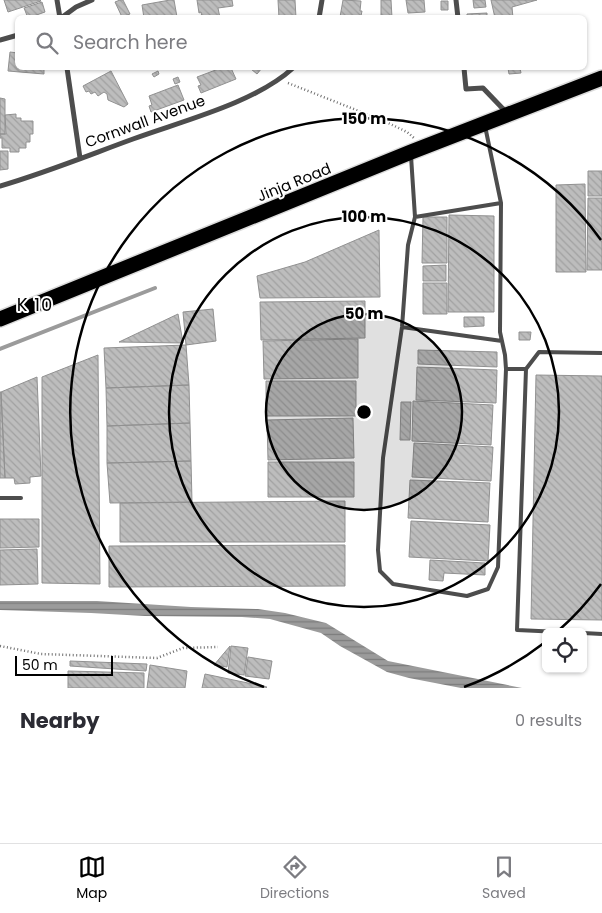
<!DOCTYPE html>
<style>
body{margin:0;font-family:Poppins,sans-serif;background:#f2f2f3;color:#2b2b33}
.controls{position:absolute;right:15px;bottom:15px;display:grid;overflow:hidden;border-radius:8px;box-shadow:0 1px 4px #0004}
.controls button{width:45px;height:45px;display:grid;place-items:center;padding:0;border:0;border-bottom:1px solid #e1e1e2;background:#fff;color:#2b2b33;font:25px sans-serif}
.scale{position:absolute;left:15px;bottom:12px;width:98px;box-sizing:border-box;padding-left:5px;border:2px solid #000;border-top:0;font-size:14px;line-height:18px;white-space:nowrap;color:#000;-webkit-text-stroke:4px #fff;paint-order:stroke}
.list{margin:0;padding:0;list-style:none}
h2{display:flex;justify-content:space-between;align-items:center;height:65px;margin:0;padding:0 20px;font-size:21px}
h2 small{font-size:16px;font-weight:400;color:#7c7c81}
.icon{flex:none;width:28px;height:28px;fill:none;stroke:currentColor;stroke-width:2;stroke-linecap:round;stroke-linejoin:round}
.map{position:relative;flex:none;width:602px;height:688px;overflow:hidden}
.search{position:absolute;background:#fff;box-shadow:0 1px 4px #0004;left:15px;right:15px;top:15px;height:55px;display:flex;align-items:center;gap:12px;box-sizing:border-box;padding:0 18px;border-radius:8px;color:#7c7c81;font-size:19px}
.sheet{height:155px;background:#fff}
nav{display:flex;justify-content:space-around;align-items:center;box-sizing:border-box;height:70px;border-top:1px solid #e1e1e2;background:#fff;font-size:14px;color:#7c7c81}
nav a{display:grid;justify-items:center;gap:2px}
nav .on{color:#000}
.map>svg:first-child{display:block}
.water{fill:url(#water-rules)}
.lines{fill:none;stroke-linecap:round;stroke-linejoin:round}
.stream{stroke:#9b9b9b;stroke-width:4}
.building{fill:url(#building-back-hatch);stroke:#919191}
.highway-casing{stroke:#dbdbdb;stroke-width:18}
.path{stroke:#6f6f6f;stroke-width:2.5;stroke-dasharray:1 2.5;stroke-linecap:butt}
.lane{stroke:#4d4d4d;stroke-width:4}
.street{stroke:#4d4d4d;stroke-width:5}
.highway{stroke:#000;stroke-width:15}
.ring{fill:none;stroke:#000;stroke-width:2.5}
.labels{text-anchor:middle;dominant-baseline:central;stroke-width:4;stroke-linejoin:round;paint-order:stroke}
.street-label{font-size:15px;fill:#000;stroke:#fff}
.quarter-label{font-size:18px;letter-spacing:1px;fill:#000;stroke:#fff}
.centre{fill:#000;stroke:#fff;stroke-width:2.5}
.ring-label{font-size:15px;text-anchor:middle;font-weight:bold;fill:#000;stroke:#fff;stroke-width:4;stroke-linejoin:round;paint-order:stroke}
</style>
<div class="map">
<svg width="602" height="688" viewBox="0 0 602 688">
<defs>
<pattern id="water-rules" width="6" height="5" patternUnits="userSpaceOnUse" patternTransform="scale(1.25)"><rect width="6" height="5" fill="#9b9b9b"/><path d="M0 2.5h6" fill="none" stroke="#7c7c7c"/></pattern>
<pattern id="building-back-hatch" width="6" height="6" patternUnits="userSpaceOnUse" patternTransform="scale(1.25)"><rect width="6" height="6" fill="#bdbdbd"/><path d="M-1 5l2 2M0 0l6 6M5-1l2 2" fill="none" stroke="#a1a1a1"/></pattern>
</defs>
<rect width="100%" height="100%" fill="#fff"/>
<path class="water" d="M0,601H97L191,607L258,609L285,613L326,623L388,661L522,688H461L409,678L387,672L340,646L321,633L270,619L242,617L145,616L91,613L0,610Z"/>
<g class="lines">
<path class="stream" d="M0,349L155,288"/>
</g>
<path class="building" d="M4,0H40L41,1L8,12Z
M120,0H123L130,14L122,17L115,2Z
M170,0H174L177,17L144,18L142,5Z
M197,0H232L233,6L218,8L220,18H202L201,12L199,13Z
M278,0H295L296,18H279Z
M343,0L361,1L360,11H362L361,16L340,17Z
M381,0H391L392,18H381Z
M406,0H424L425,12L408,13Z
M473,0H485L486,7L474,8Z
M491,0H537L512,7L513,18H495Z
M441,1H448V10H441Z
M42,2L45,12L28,18L24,8Z
M487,13V17L467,18V14Z
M10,52L18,53V68H44V74L8,71Z
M221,68H231L236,79L201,93L198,86L201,85L197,77Z
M253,68H262L257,74L251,69Z
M508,68H520L521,73L509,74Z
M111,71L128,104L124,107L108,100L107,94L104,92L98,96L95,92L91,94L89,91L86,92L83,86Z
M158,71L159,74L154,77L152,74Z
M178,77L180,82L175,84L173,79Z
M178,85L184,100L151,112L149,106L152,105L149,96Z
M0,98L5,99V134H0Z
M16,114V118H21V121H33V134H30V142H26V148H19V152H10V148H2V138H0V134H6L5,115Z
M0,151H8V169L0,170Z
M588,171H602V196H588Z
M585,184L586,272H556V185Z
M588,198H602V270H587Z
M449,215L494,216V312H448Z
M423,217H447V263H422Z
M379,230L380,297L260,298L257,276L305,262Z
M446,265V281H423V266Z
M423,283H447V314H423Z
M365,301V338L261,340L260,302Z
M213,309L216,341L186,345L183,312Z
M178,314L183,343L119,342Z
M464,317H484V326L464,327Z
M519,332H531L530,340H519Z
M358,339V378L264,379L263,341Z
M186,345L189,385L106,388L104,348Z
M418,350L497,352V367L418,364Z
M98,355L100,584L42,583V377Z
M417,367L497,370L496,403L416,400Z
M536,375L602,376V620L531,619Z
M37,377L41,476L30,477V483L15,484L14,478H5L1,392Z
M266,381H356V416H266Z
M189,385L190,423L107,426L106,388Z
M0,392H1L5,478H0Z
M413,401L493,405L491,445L412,441Z
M401,402H411L410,440H400Z
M353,418L354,458L268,460L267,420Z
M190,423L191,461L107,463V426Z
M414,443L493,447L491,481L412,477Z
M191,461L192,502L110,503L107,463Z
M268,462H354V497H268Z
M410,480L490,483L488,522L408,518Z
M345,501V542H120V503Z
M0,519H39V547L0,548Z
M411,521L490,525L488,561L409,557Z
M345,545V586L109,587V546Z
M37,549L38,584L0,585V550Z
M430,560L485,563V575L444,573L443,581L429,580Z
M230,646L227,667L214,665Z
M231,646L248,648L244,675L228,673Z
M248,657L272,661L269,679L245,676Z
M70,661L147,664L146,671L70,666Z
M150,665L187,671L185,688H147Z
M68,671L144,673V688H68Z
M205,674L267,687L266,688H202Z"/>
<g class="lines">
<g class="highway-casing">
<path id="highway" d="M0,319L411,152L602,78"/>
</g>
<path class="path" d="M288,83L384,121L407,132L414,138
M0,646L41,654L157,658L183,648L218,647"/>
<path class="lane" d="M485,126L501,203
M411,156L415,217L408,245L402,327L383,458L378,550L380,571L393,584L467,596L488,589L498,567L506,369L505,355L500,332L501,203L415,217
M402,327L502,341
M506,369H526
M0,498H21
M560,632L517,630L526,369L539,352L602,353
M583,633L602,634"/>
<path class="street" d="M57,0L60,18
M456,0L458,18
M61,18L76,7L92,0
M319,18L322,0
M0,40L18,35
M67,68L80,158
M464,68L466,89L483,88L506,112
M0,186C45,173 89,155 133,139C182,121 255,103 293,68"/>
<use href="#highway" class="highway"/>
</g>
<circle cx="364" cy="412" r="98" fill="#000" fill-opacity=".12"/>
<g class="ring">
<circle cx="364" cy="412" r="98"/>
<circle cx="364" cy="412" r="195"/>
<path d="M601 584A293 293 0 0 1 558 631M544 643A293 293 0 0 1 464 687M264 687A293 293 0 1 1 601 240"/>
</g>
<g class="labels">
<g class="street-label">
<text transform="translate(145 121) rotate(-20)">Cornwall Avenue</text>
<text transform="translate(294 182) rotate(-22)">Jinja Road</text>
</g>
<g class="quarter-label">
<text x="35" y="304">K 10</text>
</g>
</g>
<circle cx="364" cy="412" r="8" class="centre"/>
<g class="ring-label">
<text x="364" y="124">150 m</text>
<text x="364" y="222">100 m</text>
<text x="364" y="319">50 m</text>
</g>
</svg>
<div class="controls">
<button><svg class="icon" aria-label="locate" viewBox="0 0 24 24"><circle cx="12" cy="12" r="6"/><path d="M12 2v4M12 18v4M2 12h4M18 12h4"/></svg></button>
</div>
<div class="scale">50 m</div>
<div class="search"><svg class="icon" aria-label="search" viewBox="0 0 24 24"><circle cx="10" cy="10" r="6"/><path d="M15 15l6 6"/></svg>Search here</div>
</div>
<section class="sheet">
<h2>Nearby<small>0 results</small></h2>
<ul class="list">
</ul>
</section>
<nav>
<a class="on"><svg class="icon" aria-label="map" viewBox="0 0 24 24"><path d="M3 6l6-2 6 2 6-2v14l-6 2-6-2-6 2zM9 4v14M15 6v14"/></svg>Map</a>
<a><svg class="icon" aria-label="directions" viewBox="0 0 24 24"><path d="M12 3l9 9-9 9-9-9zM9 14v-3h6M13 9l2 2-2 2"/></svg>Directions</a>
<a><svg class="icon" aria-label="saved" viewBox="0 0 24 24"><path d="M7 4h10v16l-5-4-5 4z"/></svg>Saved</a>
</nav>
